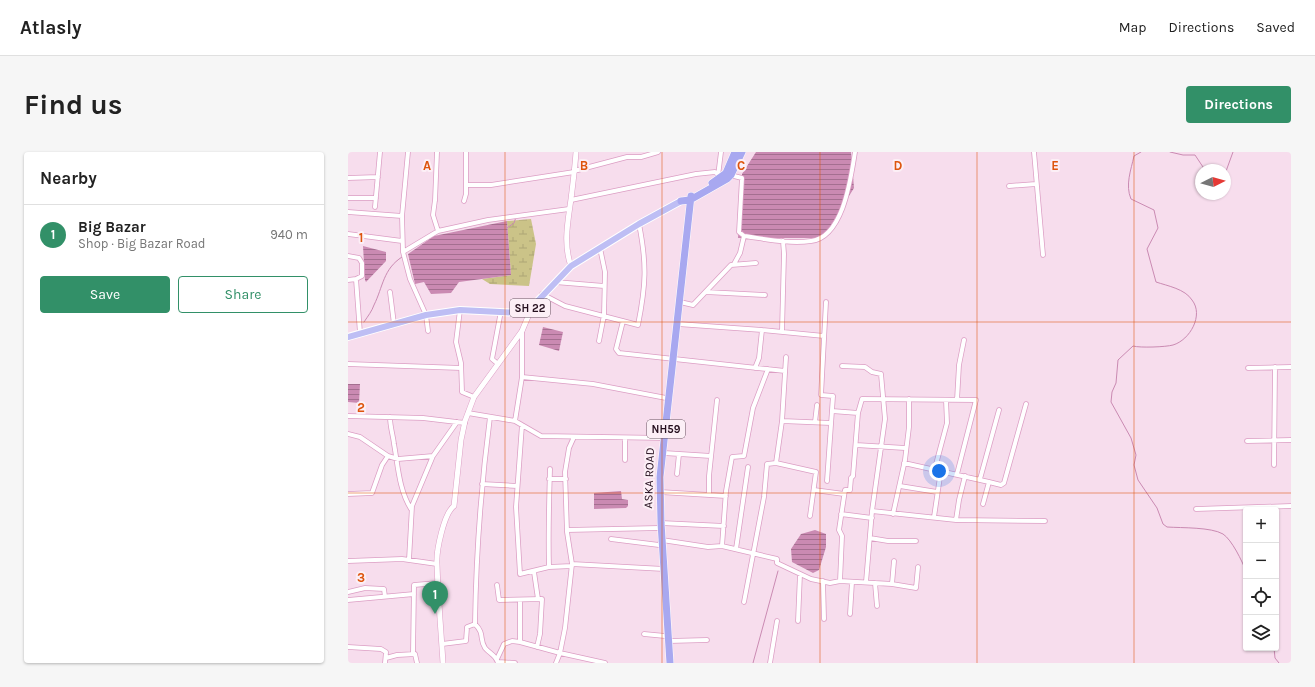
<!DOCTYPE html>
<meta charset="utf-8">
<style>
body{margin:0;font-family:Karla,sans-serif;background:#f6f6f6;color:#222}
.controls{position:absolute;right:12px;bottom:12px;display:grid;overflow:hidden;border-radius:4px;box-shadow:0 1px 3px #0004}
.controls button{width:36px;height:36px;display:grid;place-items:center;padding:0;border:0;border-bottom:1px solid #e0e0e0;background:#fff;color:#222;font:20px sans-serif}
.compass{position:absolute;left:847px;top:12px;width:36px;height:36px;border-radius:50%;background:#fff;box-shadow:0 1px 3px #0004;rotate:84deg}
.you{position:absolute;left:591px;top:319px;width:14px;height:14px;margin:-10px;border:3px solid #fff;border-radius:50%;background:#1a73e8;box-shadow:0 0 0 6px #1a73e833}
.badge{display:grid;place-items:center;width:26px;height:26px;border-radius:50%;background:#329068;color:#fff;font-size:13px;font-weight:700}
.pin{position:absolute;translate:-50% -33px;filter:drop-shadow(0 1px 2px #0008)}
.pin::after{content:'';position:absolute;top:21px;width:14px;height:12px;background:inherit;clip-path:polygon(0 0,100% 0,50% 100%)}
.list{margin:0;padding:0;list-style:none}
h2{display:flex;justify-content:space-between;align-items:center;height:52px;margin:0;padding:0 16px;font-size:17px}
h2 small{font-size:13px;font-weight:400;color:#767676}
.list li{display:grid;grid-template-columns:26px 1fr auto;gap:12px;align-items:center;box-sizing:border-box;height:60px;padding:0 16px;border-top:1px solid #e0e0e0}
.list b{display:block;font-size:15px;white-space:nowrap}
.list p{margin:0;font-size:13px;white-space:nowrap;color:#767676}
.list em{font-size:13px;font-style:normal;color:#767676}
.actions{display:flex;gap:8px;padding:12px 16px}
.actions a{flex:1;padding:9px 0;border:1px solid #329068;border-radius:4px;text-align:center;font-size:14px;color:#329068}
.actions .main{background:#329068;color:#fff}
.icon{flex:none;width:22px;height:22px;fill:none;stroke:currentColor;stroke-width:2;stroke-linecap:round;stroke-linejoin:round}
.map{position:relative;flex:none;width:943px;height:511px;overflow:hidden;border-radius:4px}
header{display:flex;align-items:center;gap:24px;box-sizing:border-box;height:56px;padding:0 20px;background:#fff;border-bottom:1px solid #e0e0e0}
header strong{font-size:19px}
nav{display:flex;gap:22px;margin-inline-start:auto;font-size:14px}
.intro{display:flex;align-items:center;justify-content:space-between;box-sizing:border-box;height:96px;padding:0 24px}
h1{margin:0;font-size:28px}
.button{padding:10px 18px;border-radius:4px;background:#329068;color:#fff;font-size:14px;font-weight:700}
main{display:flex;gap:24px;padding:0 24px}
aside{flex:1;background:#fff;border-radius:4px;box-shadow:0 1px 3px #0004}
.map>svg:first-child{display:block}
.wetland{fill:url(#wetland-marsh)}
.water{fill:url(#water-rules)}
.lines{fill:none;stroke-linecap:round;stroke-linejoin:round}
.stream{stroke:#ca8ab2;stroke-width:1}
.minor-casing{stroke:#dc9ec4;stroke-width:5.5}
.tertiary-casing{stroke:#dc9ec4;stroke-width:6}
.primary-casing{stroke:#fff;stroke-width:8}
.trunk-casing{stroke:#fff;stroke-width:8}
.minor{stroke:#fff;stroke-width:4}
.tertiary{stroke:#fff;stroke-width:5}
.primary{stroke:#bebef4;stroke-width:6}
.trunk{stroke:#a8a8f0;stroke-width:7}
.grid{fill:none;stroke:#de550d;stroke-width:1;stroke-opacity:0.55}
.labels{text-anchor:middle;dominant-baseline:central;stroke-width:4;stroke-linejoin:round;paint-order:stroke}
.shield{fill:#fceff6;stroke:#66525f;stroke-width:1}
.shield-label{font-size:11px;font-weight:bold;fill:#250f1e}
.street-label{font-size:12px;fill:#250f1e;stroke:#fceff6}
.grid-label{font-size:13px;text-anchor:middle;font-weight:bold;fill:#de550d;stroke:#fceff6;stroke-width:4;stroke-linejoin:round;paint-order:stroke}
</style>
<header>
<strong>Atlasly</strong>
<nav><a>Map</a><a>Directions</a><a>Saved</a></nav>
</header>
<div class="intro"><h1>Find us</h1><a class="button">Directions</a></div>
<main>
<aside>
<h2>Nearby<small></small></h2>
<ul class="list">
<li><span class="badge">1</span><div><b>Big Bazar</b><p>Shop · Big Bazar Road</p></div><em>940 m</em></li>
</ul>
<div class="actions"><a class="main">Save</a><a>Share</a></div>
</aside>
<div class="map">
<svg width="943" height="511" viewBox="0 0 943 511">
<defs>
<pattern id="wetland-marsh" width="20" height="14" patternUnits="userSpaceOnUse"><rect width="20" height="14" fill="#cbc388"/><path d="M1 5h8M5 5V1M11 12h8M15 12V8" fill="none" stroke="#aea675"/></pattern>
<pattern id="water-rules" width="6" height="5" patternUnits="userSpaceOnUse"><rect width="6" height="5" fill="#ca8ab2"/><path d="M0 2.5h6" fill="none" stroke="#a46f90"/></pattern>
</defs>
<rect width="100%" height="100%" fill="#f7dded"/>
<path class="wetland" d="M183,67L188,92L181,134L142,132L134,127L163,123L159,69Z"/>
<path class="water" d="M408,0H503L506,36L475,86H390L394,22Z
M159,69L163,123L111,130L103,141L83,142L76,130L67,132L60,102L86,84Z
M15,94L38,100V109L18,130L17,128Z
M195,175L215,180L211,199L191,193Z
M0,232H12L11,251L0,250Z
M273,339L274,347L280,348V354L278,356L246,357V341Z
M467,378L478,382V395L471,418L465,421L444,410L443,397L453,382Z"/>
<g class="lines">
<path class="stream" d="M793,0L786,4C783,18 777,33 783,47L806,58L810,76L799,97L808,130C820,134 837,137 844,148C856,163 842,188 825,193C818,195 792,196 785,194L770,208L768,231L764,240L763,250L783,286L788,303L786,313L790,328L809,356L815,372L819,375C834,376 863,375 875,382C884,388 894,409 898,419
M822,0L835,3H847L857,18
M877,22L885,0
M159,76L166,71L168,65
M16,170C20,164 24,159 26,153C35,135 35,117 54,105
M926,496L927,506L931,511
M405,511L430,419"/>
<g class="minor-casing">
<path id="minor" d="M60,0L54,64L55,100L62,127L78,163L80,179
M686,0L695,103
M226,19L279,5H293L310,0
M382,23L394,26L391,80L396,84C418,87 441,92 463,89C496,85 503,24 507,0
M370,24L373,0
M0,26L30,25
M118,33H143L226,20
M661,34L688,32
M0,46H28
M87,48L85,63L90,79
M223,48L348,22L367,20L373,25
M87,49L89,0
M116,49L118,42V0
M27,55L32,0
M0,60L54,64
M0,82L54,89
M55,100L90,79L140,68L221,57
M0,104L11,106L14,111V124L8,127L12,181
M386,112L392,101L396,84
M0,128L8,127
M207,130L256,134
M42,140L46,172
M358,140L417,143
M194,142L217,154L290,173C298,133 299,112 291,72
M332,150L345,153L383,113L408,111
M478,150L473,243L485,244L479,329
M112,158L108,190L113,211L114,240L126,245
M275,169L268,197L271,201L437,219
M330,172L414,178L476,184
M434,179L436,102L435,89
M251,189L256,163L257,120L252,96
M0,212L113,216
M150,212L144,207L153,159
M494,214L517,215L524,220L533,222L537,267L524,359L518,430
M407,216L411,206L414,178
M900,216L943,215
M174,225L245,232L318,246
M609,248L611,213L616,188
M484,259L510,261
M120,261L167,269L193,284L317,286
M0,264L75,266L117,271
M42,265C42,275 45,283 46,292C50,314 51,338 63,357
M167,269L174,225V179
M434,269L483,271
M467,270L469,253
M174,273L168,355L172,422L201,415L224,414
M0,282L12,285L40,304L50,307L85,304
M226,285L221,296L217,320L219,380L224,412L217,476L212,501L257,511
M899,289L943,288
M508,293L557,296
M316,301L363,304
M277,308V286
M428,311L468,320L462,364
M556,311L641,330
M926,313L927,215
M587,316L599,271L598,248
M329,322L331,302
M201,327H218
M632,327L651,258
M134,332L169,334
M552,334L589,340
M466,338L496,342
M312,340L378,344
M0,342L24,341L34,313L40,304
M361,343V324L369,248
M635,352L641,330L653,333L656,331L678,252
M848,357L943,354
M524,359L608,368L697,369
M493,362L524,366
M545,362L557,308L561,275V247
M586,365L593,318
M608,368L611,348L617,324
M313,371L376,374
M219,378L311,376
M522,386L540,389H568
M263,387L311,393L314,388L360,395L374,394L429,407V411L463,427L482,431L492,429L544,432L568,436L570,415
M374,394L378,339L384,305L396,304L405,256L420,217
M388,397L400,315
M61,408L64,354L85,304L109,270
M0,409L54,407L89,412
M224,412L316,417
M201,415C200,382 201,350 202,317
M186,420L190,447
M475,429L476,467
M492,429L494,384L491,378L497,338H502L503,326L505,324L510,261L514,247L628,248L609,322
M527,431L529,454
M544,432L546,409
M149,433L151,448L194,447L192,482L189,495
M0,440L17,436L36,437L37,445
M0,448L66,442
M172,448V490L212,501L208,511
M396,450L416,345L419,312L428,311L434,269L438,205
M502,462L504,430
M450,469L452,422
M127,472C128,403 133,334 142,265
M296,482L317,484
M321,489L359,488
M94,492L118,489L119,475L127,472C137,482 131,487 137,496C142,502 148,503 150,511
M0,495L33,497L38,500L37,511
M67,502L69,511
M38,506L49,503L67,502L65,501L66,433L90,431
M149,507L156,492L164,489L172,490
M150,510L167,511
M422,511L429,469"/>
</g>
<g class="tertiary-casing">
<path id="tertiary" d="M223,114C215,92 220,69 223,47C225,31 227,15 228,0
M95,511C93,478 90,445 89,412C88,399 96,361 106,354L113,288L117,269L126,245L174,179L184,155"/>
</g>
<g class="primary-casing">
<path id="primary" d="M0,185L78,163L112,158L173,161L185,154L223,114L291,72L333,49"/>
</g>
<g class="trunk-casing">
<path id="trunk" d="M364,31L378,21L387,0
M333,49L342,48L379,27L383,23L394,0
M322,511L313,371L312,325L343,44"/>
</g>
<use href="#minor" class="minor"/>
<use href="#tertiary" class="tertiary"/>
<use href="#primary" class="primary"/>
<use href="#trunk" class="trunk"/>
</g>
<path class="grid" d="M157,0V511M314,0V511M472,0V511M629,0V511M786,0V511M0,170H943M0,341H943"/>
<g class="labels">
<g class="shield">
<rect x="162" y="147" width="40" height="18" rx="3"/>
<rect x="299" y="268" width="38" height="18" rx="3"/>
</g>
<g class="shield-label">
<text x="182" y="156">SH 22</text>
<text x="318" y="277">NH59</text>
</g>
<g class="street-label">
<text transform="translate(301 326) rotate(-88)">ASKA ROAD</text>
</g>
</g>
<g class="grid-label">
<text x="79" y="18">A</text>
<text x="236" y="18">B</text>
<text x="393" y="18">C</text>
<text x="550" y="18">D</text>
<text x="707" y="18">E</text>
<text x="13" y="90">1</text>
<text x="13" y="260">2</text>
<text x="13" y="430">3</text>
</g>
</svg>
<div class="controls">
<button>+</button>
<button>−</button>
<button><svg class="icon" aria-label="locate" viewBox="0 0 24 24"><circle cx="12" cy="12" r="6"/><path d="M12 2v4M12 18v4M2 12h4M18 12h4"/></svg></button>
<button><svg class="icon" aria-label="layers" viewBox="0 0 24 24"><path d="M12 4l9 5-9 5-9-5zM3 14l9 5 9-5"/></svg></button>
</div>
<svg class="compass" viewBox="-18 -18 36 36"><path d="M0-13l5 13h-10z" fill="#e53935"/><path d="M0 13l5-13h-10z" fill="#767676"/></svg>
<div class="you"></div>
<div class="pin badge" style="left:87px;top:462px">1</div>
</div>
</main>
